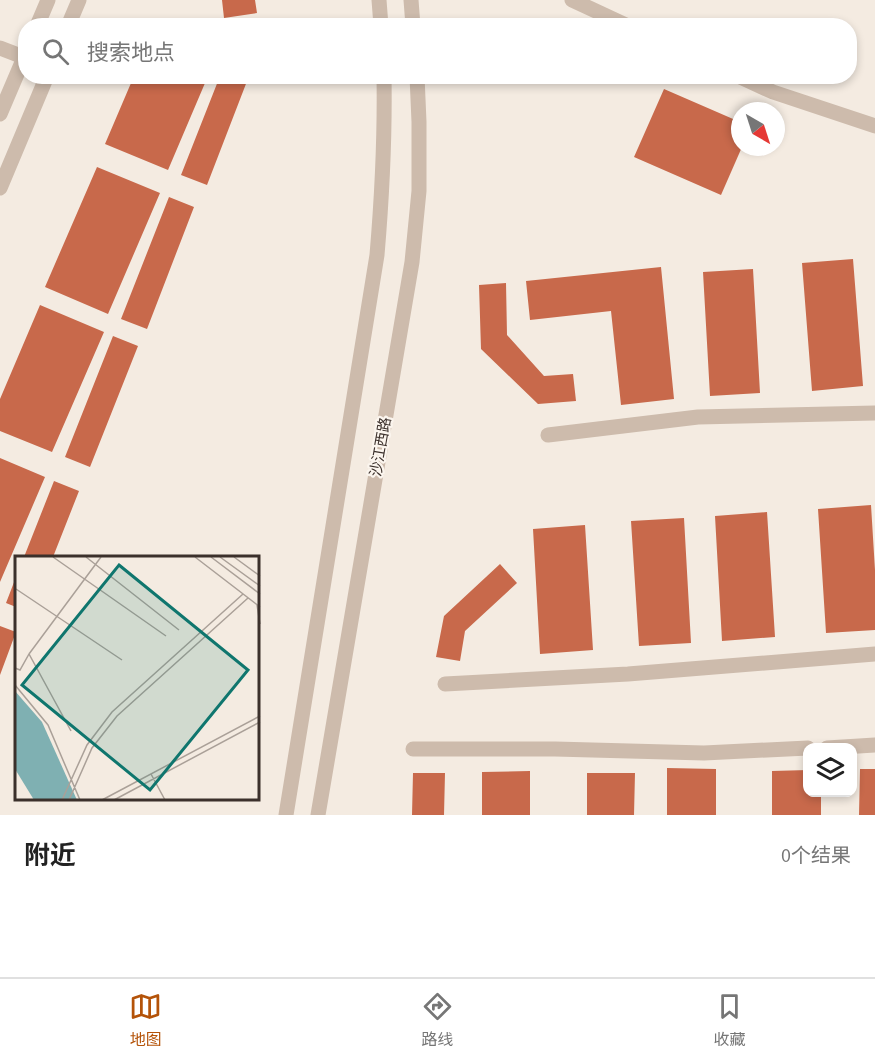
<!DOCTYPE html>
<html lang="zh">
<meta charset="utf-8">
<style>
body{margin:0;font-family:"Source Sans 3","Noto Sans SC",sans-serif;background:#f6f6f6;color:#222}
.controls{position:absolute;right:18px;bottom:18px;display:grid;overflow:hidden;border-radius:12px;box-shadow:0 3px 9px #0003}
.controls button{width:54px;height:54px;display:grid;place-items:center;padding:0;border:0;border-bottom:2px solid #e0e0e0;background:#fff;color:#222;font:30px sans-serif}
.compass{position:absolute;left:731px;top:102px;width:54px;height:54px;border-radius:50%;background:#fff;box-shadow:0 3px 9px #0003;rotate:141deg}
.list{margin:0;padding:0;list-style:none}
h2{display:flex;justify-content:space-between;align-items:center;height:78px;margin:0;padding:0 24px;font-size:26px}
h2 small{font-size:20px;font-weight:400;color:#767676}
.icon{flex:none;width:33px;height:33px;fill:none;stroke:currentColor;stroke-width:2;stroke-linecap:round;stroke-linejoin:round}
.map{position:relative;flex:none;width:875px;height:815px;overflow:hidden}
.search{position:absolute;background:#fff;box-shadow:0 3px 9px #0003;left:18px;right:18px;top:18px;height:66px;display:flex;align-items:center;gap:15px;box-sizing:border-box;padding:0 21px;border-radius:24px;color:#767676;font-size:22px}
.sheet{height:162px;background:#fff}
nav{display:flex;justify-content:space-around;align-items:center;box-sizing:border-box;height:84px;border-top:2px solid #e0e0e0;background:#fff;font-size:16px;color:#767676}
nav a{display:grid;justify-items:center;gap:3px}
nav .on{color:#b45309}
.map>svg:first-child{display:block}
.building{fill:#c8694b}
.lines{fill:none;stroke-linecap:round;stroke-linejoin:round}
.minor{stroke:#cdbbac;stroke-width:15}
.labels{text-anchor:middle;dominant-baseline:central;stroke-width:4.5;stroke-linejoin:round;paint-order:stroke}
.street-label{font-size:15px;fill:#3b302b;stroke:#fbf5ee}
.inset-road{fill:none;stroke:#aaa098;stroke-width:1.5}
.view{fill:#0f766e;fill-opacity:0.15;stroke:#0f766e;stroke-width:3}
.inset-edge{fill:none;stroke:#3b302b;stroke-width:3}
</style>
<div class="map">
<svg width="875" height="815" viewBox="0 0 875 815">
<rect width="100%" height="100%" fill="#f4ebe1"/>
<path class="building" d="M222,0H255L257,13L224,18Z
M134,76H208L168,170L105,144Z
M220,76H249L207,185L181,175Z
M664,89L740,122V147H742L721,195L634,157Z
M97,167L160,193L108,314L45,287Z
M169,197L194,207L147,329L121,319Z
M853,259L863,386L812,391L802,263Z
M661,267L674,399L621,405L611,311L530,320L526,281Z
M753,269L760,393L710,396L703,272Z
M506,283L507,335L544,376L573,374L576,401L538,404L481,349L479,285Z
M40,305L104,332L52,452L0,431V399Z
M113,336L138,346L90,467L65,457Z
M0,458L45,477L0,582Z
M54,481L79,491L53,557H24Z
M871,505L875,570V630L826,633L818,509Z
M767,512L775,637L722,641L715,516Z
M684,518L691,643L639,646L631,521Z
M585,525L593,650L540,654L533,529Z
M500,564L517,583L465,631L460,661L436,657L444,616Z
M16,577V607L6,603Z
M0,626L16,632L0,675Z
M667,768L716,769V815H667Z
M860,769H875V815H859Z
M808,770V792H821V815H772V771Z
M530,771V815H482V772Z
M413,773H445L444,815H412Z
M587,773H635L634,815H587Z"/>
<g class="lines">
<path class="minor" d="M379,0L381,26
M411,0L413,26
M572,0L628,26
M37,26L48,0
M68,26L79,0
M0,48L26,58
M738,76L773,92L875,126
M0,114L26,53
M0,188L47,76
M548,435L698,417L875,413
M445,684L628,674L875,654
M827,748L875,745
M413,749H555L704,753L808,748
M286,815L377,255C382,196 385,136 384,76
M318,815L412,262L419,191V122L417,76"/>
</g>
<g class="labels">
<g class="street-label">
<text transform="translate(381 447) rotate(-80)">沙江西路</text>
</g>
</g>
<g transform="translate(15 556)">
<rect width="244" height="244" fill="#f4ebe1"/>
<path d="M0,135L27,166L62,244H19L0,213Z" fill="#7fb0b2"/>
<path class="inset-road" d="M38,1L151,80M71,1L164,74M180,1L245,51M196,1L245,38M205,1L245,30M219,1L245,20M1,33L107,104M242,49L245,68M14,98L86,1M0,112L5,114L14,98L56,175M0,129L33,169L65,244M136,218L150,244M47,244L72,189L97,156L228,38M54,244L77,192L102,160L233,42M87,244L245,160M99,244L245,166"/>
<path class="view" d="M104,9L233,114L135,234L7,129Z"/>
<rect width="244" height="244" class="inset-edge"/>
</g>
</svg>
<div class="controls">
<button><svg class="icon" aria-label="layers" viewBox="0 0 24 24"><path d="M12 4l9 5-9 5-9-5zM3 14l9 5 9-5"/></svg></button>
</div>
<svg class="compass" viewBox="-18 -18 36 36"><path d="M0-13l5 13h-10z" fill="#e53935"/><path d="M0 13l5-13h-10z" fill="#767676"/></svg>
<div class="search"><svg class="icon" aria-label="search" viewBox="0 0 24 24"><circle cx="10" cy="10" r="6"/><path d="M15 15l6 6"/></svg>搜索地点</div>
</div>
<section class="sheet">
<h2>附近<small>0个结果</small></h2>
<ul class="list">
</ul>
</section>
<nav>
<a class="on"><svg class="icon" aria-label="map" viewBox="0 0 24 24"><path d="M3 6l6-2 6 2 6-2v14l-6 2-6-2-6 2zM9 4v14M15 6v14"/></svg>地图</a>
<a><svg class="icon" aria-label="directions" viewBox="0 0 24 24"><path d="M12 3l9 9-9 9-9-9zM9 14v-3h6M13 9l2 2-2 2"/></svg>路线</a>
<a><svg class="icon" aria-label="saved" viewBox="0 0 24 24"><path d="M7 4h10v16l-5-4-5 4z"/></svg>收藏</a>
</nav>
